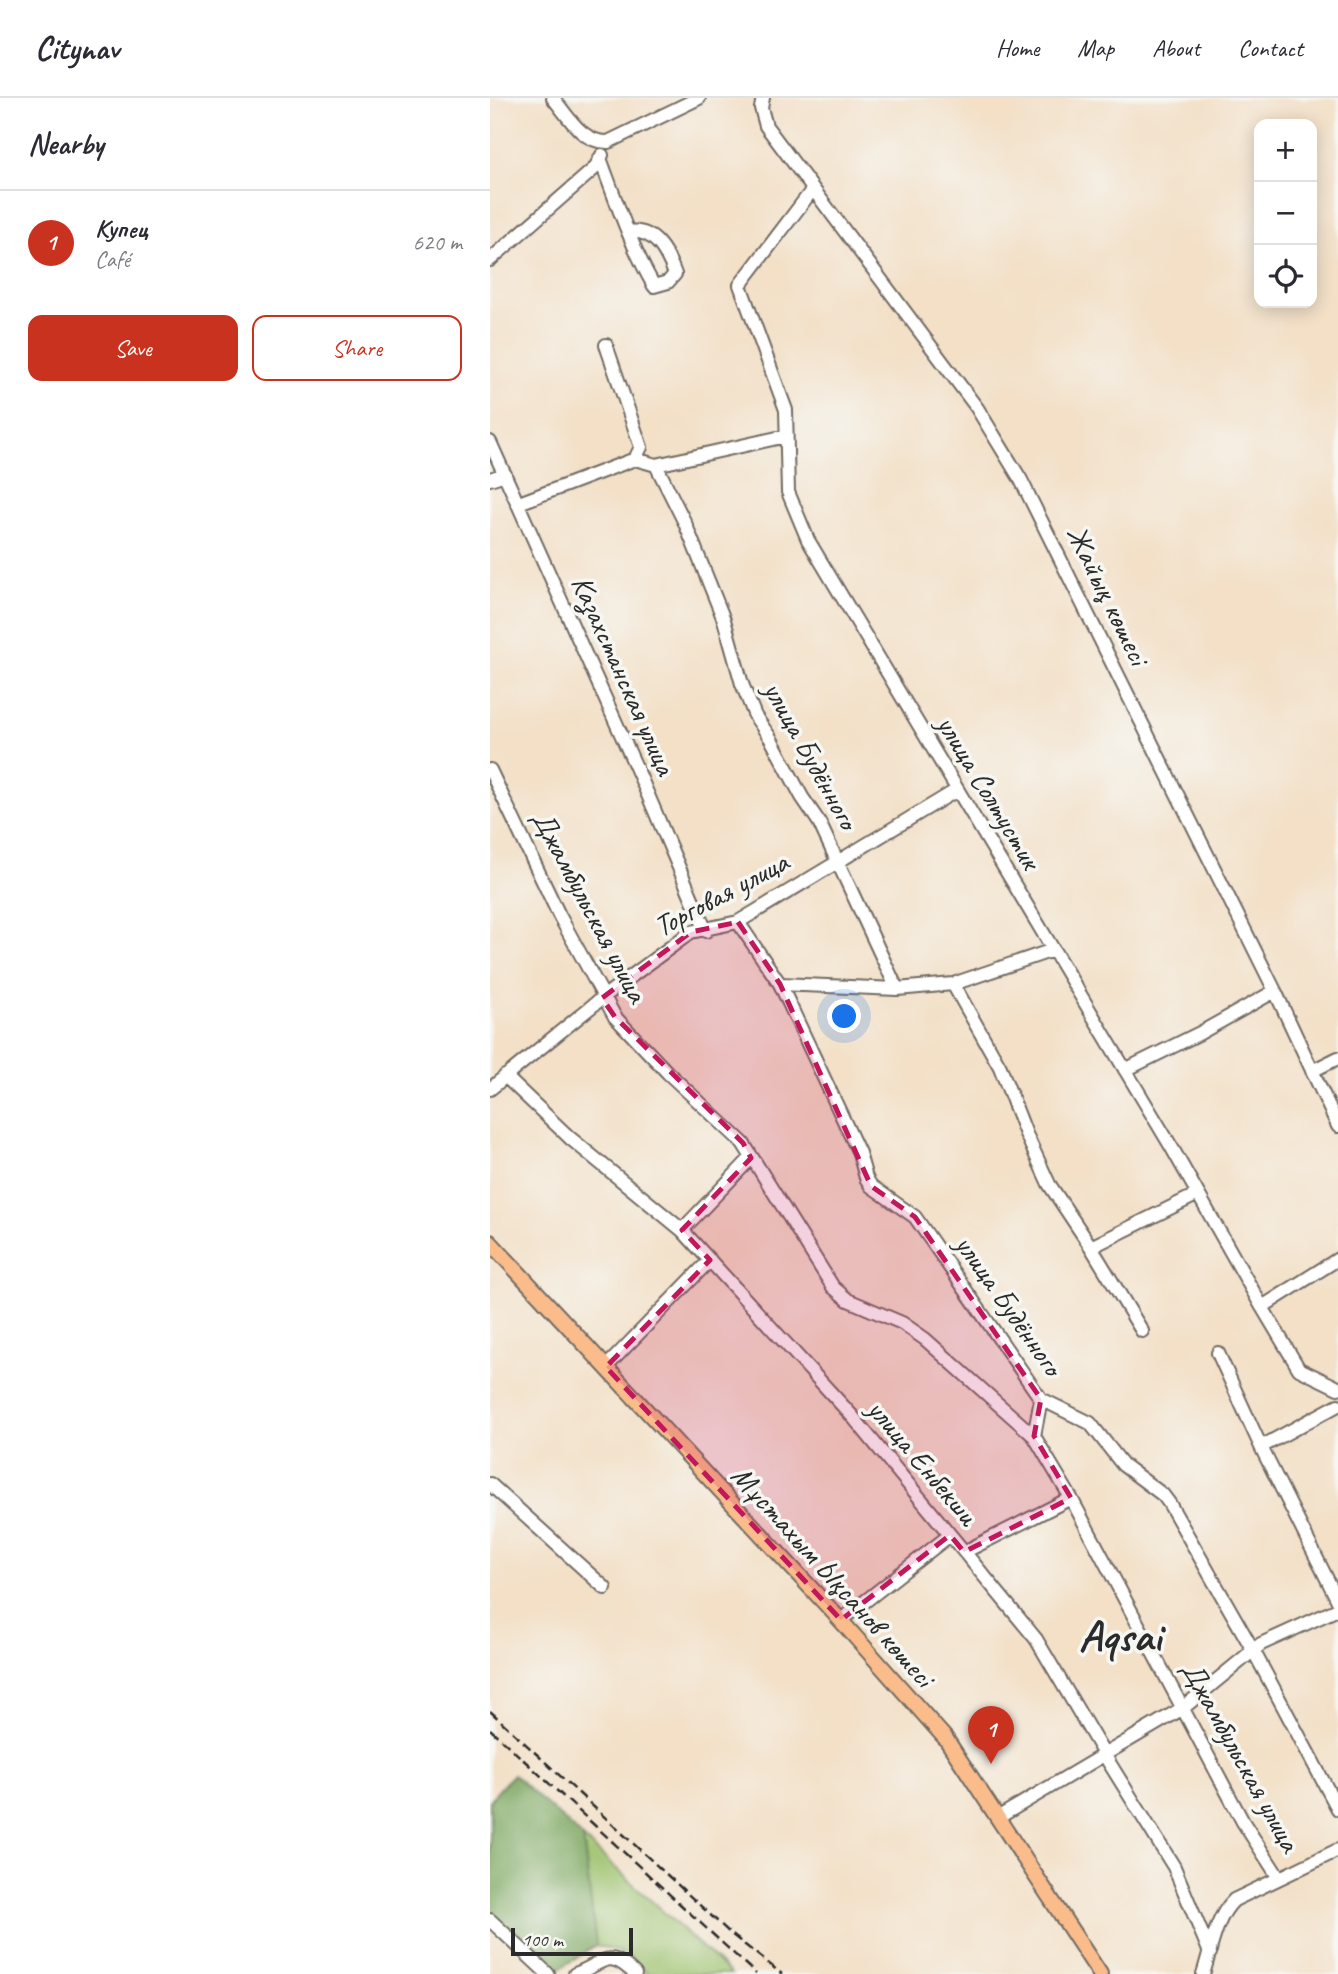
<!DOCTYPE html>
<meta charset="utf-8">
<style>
body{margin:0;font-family:Caveat,sans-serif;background:#f2f2f3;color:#2b2b33}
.controls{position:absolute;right:21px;top:21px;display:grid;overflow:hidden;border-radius:14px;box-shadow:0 4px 18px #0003}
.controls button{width:63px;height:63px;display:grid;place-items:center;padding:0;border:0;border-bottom:2px solid #e1e1e2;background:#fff;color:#2b2b33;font:35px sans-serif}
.scale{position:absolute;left:21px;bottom:18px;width:122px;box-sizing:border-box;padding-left:7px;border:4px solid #2b2b2b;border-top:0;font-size:19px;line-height:24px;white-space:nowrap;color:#2b2b2b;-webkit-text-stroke:5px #f6f6f2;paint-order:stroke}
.you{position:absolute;left:355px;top:919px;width:24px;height:24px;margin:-18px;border:5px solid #fff;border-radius:50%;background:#1a73e8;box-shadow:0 0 0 10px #1a73e833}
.badge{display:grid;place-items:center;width:46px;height:46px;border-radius:50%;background:#c8321e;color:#fff;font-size:23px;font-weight:700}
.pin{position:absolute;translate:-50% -58px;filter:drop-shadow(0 2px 4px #0008)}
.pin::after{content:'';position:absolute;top:37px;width:24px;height:21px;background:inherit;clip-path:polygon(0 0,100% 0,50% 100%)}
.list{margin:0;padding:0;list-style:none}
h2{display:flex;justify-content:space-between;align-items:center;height:91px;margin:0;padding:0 28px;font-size:30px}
h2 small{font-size:23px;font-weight:400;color:#7c7c81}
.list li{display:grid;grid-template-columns:46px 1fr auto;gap:21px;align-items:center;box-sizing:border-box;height:105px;padding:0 28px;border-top:2px solid #e1e1e2}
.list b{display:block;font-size:26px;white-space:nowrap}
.list p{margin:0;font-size:23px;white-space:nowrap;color:#7c7c81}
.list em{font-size:23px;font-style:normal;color:#7c7c81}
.actions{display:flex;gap:14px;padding:21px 28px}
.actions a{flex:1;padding:16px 0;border:2px solid #c8321e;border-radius:14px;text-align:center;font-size:24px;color:#c8321e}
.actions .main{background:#c8321e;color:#fff}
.icon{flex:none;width:38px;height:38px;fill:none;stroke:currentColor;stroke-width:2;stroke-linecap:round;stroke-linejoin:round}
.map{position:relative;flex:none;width:848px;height:1876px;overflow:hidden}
header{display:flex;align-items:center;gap:42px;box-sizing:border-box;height:98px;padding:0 35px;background:#fff;border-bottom:2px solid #e1e1e2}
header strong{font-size:33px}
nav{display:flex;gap:38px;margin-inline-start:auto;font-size:24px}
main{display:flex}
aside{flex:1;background:#fff}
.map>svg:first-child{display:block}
</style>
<header>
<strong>Citynav</strong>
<nav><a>Home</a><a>Map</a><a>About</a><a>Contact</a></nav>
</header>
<main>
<aside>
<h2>Nearby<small></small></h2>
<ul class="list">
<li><span class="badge">1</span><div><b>Купец</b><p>Café</p></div><em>620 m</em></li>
</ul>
<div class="actions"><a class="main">Save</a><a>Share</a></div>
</aside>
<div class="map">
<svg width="848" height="1876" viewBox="0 0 848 1876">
<rect width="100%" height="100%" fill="#f6f6f2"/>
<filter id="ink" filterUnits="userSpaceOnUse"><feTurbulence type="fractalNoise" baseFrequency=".0143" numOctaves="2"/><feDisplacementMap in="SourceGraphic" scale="14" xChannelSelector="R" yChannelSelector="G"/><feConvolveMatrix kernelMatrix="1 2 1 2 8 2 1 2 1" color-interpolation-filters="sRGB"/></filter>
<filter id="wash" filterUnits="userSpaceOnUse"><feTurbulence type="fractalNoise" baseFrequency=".00686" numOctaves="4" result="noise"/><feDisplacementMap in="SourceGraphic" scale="28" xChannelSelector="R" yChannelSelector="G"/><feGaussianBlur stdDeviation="1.57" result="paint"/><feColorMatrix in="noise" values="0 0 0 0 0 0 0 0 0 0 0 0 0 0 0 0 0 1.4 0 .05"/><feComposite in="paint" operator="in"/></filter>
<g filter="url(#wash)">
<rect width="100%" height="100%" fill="#f3e0c7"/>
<!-- green -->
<path fill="#9cc16c" stroke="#64764c" stroke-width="2" d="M93,1740l148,136h-83l-20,-19 -32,-10z"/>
<!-- forest -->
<path fill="#7da760" stroke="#546946" stroke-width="2" d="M23,1676l70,64 13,107 -42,27 -64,-60v-112z"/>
</g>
<g filter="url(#ink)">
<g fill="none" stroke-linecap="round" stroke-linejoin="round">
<defs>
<path id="minor" d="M63,0c15,18 29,45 55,44l91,-44
M273,0l-2,10 5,18 211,282 44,72 254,511 63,135
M110,60c16,43 31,88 54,128l14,-4 7,-8c-8,-21 -20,-46 -47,-42
M323,91l-73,96 46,125 2,82 20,48 364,608 90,159 37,62 39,19
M0,162l105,-92 7,-13
M116,247l35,102 -6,12
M0,344l149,332 67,157
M166,367l29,58 39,97 18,64 13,32 16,23 31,58 17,25 78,167
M0,381l15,-5
M29,405l116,-44 21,6 130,-29
M0,672l69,145 56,102 53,56 75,70 90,144 15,13 54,23 23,16 109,97 37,62 172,324 36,56
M248,824l42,62 117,5 56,-5 100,-34
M290,886l79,169 7,25 5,8 44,31 126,182 49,24 33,42 40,30 6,8 84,147 85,159
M463,886l47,83 26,67 23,50 42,63 51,84
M635,972l75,-37 75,-42
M822,973l26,-13
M15,978l65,62 112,92 171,187 183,222 69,117 69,111 36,86
M0,991l112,-91 89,-66 47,-10 219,-132
M192,1132l69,-72
M601,1149l107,-53
M772,1209l76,-48
M728,1255l43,94 77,154
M116,1269l104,-107
M544,1338l7,-37
M771,1349l77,-42
M0,1386l115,104
M474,1454l107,-54
M351,1522l109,-85
M509,1719l184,-109 78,-64 77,-35
M0,1822l58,54
M85,1876c30,-11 32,-27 60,0
M713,1876c8,-24 12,-56 31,-74l104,-50"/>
<path id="major" d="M0,1144l344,371 112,126 154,235"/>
</defs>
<!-- minor casing -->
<use href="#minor" stroke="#716a62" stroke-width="16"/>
<!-- major casing -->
<use href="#major" stroke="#716a62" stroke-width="18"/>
<!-- minor -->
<use href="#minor" stroke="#fff" stroke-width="12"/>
<!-- major -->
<use href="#major" stroke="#fabc8b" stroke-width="14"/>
<!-- rail -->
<path stroke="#2b2b2b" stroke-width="2.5" stroke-dasharray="10 5" stroke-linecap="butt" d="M0,1613l241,223 51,40
M0,1631l266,245"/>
</g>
</g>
<!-- marked area -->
<path fill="#c2185b" fill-opacity="0.2" stroke="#c2185b" stroke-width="5" stroke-dasharray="14 9" stroke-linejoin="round" d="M248,824l42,62 91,202 44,31 126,182 -7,37 37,62 -107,54 -14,-17 -109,85 -235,-253 104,-107 -28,-30 69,-72 -8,-15 -128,-126 -13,-19 89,-66z"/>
<g text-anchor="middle" stroke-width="7" stroke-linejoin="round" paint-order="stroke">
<!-- street labels -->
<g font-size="30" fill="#2b2b2b" stroke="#f6f6f2">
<text transform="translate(618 497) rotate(64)" y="10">Жайық көшесі</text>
<text transform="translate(134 577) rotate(66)" y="10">Казахстанская улица</text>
<text transform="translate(321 657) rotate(61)" y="10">улица Будённого</text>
<text transform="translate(499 694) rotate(59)" y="10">улица Солтустик</text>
<text transform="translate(231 796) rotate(-28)" y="10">Торговая улица</text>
<text transform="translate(100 808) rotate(62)" y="10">Джамбульская улица</text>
<text transform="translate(519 1207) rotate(55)" y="10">улица Будённого</text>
<text transform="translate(433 1364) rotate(50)" y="10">улица Енбекши</text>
<text transform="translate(343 1478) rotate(48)" y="10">Мұстахым Ықсанов көшесі</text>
<text transform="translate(751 1658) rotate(61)" y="10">Джамбульская улица</text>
</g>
<!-- town labels -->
<g font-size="44" font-weight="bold" fill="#2b2b2b" stroke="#f6f6f2">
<text x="630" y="1553">Aqsai</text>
</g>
</g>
</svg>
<div class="controls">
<button>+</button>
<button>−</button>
<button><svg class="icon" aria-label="locate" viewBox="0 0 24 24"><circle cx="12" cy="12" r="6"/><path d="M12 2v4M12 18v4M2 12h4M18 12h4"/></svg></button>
</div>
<div class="scale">100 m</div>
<div class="you"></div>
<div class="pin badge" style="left:501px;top:1666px">1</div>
</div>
</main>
